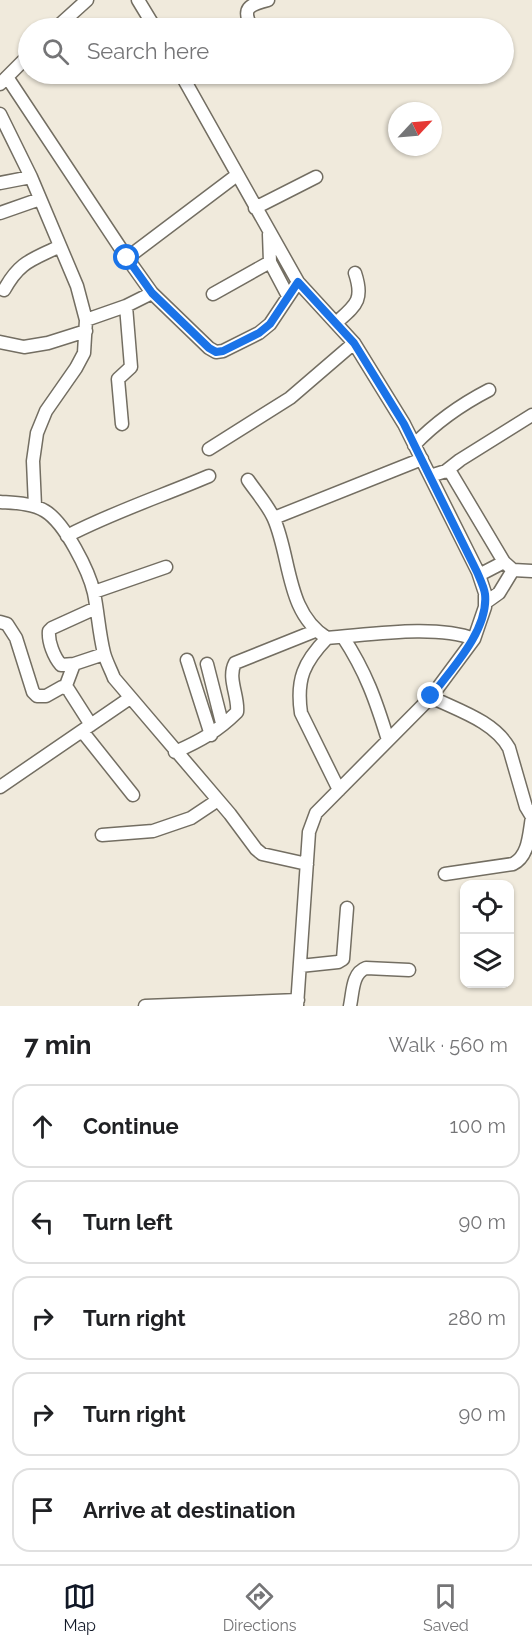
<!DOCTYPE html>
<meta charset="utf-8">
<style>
body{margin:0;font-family:Raleway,sans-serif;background:#f2f2f2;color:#202124}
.controls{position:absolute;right:18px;bottom:18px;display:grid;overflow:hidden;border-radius:12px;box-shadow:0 2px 4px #0004}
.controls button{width:54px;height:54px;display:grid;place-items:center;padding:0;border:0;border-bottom:2px solid #e0e0e0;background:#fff;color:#202124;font:30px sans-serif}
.compass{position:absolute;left:388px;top:102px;width:54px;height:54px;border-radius:50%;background:#fff;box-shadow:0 2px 4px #0004;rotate:64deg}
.stop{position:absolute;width:18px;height:18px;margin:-14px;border:4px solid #1a73e8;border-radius:50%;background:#fff}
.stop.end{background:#1a73e8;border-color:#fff;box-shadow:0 2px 6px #0008}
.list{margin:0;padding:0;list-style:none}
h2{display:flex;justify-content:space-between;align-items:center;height:78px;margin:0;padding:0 24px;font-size:26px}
h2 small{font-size:20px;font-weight:400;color:#757577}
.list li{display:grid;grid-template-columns:39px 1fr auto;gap:18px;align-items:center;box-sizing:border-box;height:84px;margin:0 12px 12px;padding:0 12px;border:2px solid #e0e0e0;border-radius:18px}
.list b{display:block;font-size:22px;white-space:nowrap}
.list em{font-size:20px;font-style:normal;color:#757577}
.icon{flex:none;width:33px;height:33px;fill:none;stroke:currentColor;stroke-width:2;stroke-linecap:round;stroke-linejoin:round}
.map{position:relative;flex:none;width:532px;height:1006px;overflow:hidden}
.search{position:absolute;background:#fff;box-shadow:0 2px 4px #0004;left:18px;right:18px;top:18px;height:66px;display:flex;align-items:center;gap:15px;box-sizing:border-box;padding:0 21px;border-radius:33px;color:#757577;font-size:22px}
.sheet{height:558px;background:#fff}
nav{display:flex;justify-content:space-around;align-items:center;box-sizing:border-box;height:84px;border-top:2px solid #e0e0e0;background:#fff;font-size:16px;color:#757577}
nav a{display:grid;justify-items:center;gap:3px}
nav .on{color:#111827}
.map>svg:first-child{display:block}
</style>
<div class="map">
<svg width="532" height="1006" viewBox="0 0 532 1006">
<rect width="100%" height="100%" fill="#f0eadc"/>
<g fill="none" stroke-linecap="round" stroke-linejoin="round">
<defs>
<path id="minor" d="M138,0l17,28
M56,28l31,-28
M252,28c-11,-20 -3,-23 16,-28
M181,74l117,208 56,61 50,81 74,148 7,21v14l-11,32 -43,58 -115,116 -7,19 -12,174
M7,77l120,181 25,35 57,55 7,4 7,-1 36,-18 11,-9 28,-42
M0,84l28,-28
M0,114l31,63 46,109 9,34 -2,33 -8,15 -30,43 -9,22 -4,28 2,45
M0,183l31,-6
M255,208l61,-31
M0,213l40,-14
M269,234l1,28 18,34
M127,258l110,-83
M4,290c16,-29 28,-30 56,-44
M213,294l57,-32
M86,320l40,-14 26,-13
M337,322c19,-17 27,-22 18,-49
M0,342l24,5 24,-4 38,-12
M122,424l-4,-45 13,-12 -5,-61
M414,445c23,-24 46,-40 75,-55
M209,449l81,-51 64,-55
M446,471l14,-11 72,-45
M430,476l16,-5 5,2 53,89 9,8 19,1
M248,480c8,12 20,25 26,39 17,39 12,94 53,119 42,-3 108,-14 147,1
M0,502c14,1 32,1 45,9 20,12 44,60 49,82 4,20 5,40 10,60 2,8 7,17 10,25l116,136 26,35 6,5 45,10
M274,518l148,-59
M67,536c46,-24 95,-40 142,-60
M479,575l25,-13
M94,592l72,-25
M485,603l14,-10 14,-23
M96,608l-44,20 -3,3c-1,11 5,26 12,34l13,-1 30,-10
M0,622l7,2 9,14 17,54 4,4h9l16,-9 6,2 23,36
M343,637c23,35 33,64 45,103
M327,638c-23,24 -31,41 -26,75l38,77
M187,660l24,75
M207,664l15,59
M65,688l9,-24
M431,697c26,13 63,24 78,51l17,59 6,10
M82,731l51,64
M175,752c25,-11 43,-21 62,-40 2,-15 -10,-34 -2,-49l80,-32
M0,787l130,-89
M102,835l51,-4 38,-13 27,-18
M445,874l68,-10c16,-8 16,-30 19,-47
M300,966l38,-4 5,-3 4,-51
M145,1006l153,-6
M350,1006c3,-14 2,-33 16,-38l43,2"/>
</defs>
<!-- minor casing -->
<use href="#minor" stroke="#736e62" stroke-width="15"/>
<!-- minor -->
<use href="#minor" stroke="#fff" stroke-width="12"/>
</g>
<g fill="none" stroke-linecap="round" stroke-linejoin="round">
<!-- route -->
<path stroke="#1a73e8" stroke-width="8" d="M127,258l25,35 57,55 7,4 7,-1 36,-18 11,-9 28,-42 56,61 50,81 73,148c3,7 7,15 8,22 4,36 -34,76 -54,102"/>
</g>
</svg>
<div class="controls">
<button><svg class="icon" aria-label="locate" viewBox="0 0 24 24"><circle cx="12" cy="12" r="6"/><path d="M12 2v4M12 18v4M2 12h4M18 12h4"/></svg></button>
<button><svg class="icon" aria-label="layers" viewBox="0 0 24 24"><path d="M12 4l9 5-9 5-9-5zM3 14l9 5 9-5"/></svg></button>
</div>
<svg class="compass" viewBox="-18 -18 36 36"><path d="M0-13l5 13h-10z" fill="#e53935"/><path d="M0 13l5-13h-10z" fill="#757577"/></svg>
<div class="stop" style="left:127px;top:258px"></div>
<div class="stop end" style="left:431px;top:696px"></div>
<div class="search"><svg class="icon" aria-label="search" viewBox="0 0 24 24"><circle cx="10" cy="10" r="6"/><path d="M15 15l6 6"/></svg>Search here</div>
</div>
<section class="sheet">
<h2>7 min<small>Walk · 560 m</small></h2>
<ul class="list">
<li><svg class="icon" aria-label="ahead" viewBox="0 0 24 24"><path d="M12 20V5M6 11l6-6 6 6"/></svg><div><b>Continue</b></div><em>100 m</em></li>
<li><svg class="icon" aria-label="left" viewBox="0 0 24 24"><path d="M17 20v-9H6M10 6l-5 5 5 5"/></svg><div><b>Turn left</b></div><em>90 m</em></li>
<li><svg class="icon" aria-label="right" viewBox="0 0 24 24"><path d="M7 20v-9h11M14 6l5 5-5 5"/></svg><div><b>Turn right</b></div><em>280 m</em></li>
<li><svg class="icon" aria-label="right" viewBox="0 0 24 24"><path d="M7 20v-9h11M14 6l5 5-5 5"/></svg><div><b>Turn right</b></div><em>90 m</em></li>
<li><svg class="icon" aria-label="arrive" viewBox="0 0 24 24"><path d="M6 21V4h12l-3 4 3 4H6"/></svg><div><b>Arrive at destination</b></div></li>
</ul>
</section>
<nav>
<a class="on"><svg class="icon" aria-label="map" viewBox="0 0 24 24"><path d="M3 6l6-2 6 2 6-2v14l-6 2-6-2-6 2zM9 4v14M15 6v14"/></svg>Map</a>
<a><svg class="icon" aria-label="directions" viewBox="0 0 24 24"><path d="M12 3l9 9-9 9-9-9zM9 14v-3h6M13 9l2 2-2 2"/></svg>Directions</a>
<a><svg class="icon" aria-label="saved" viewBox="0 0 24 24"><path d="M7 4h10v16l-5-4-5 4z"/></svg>Saved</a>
</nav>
